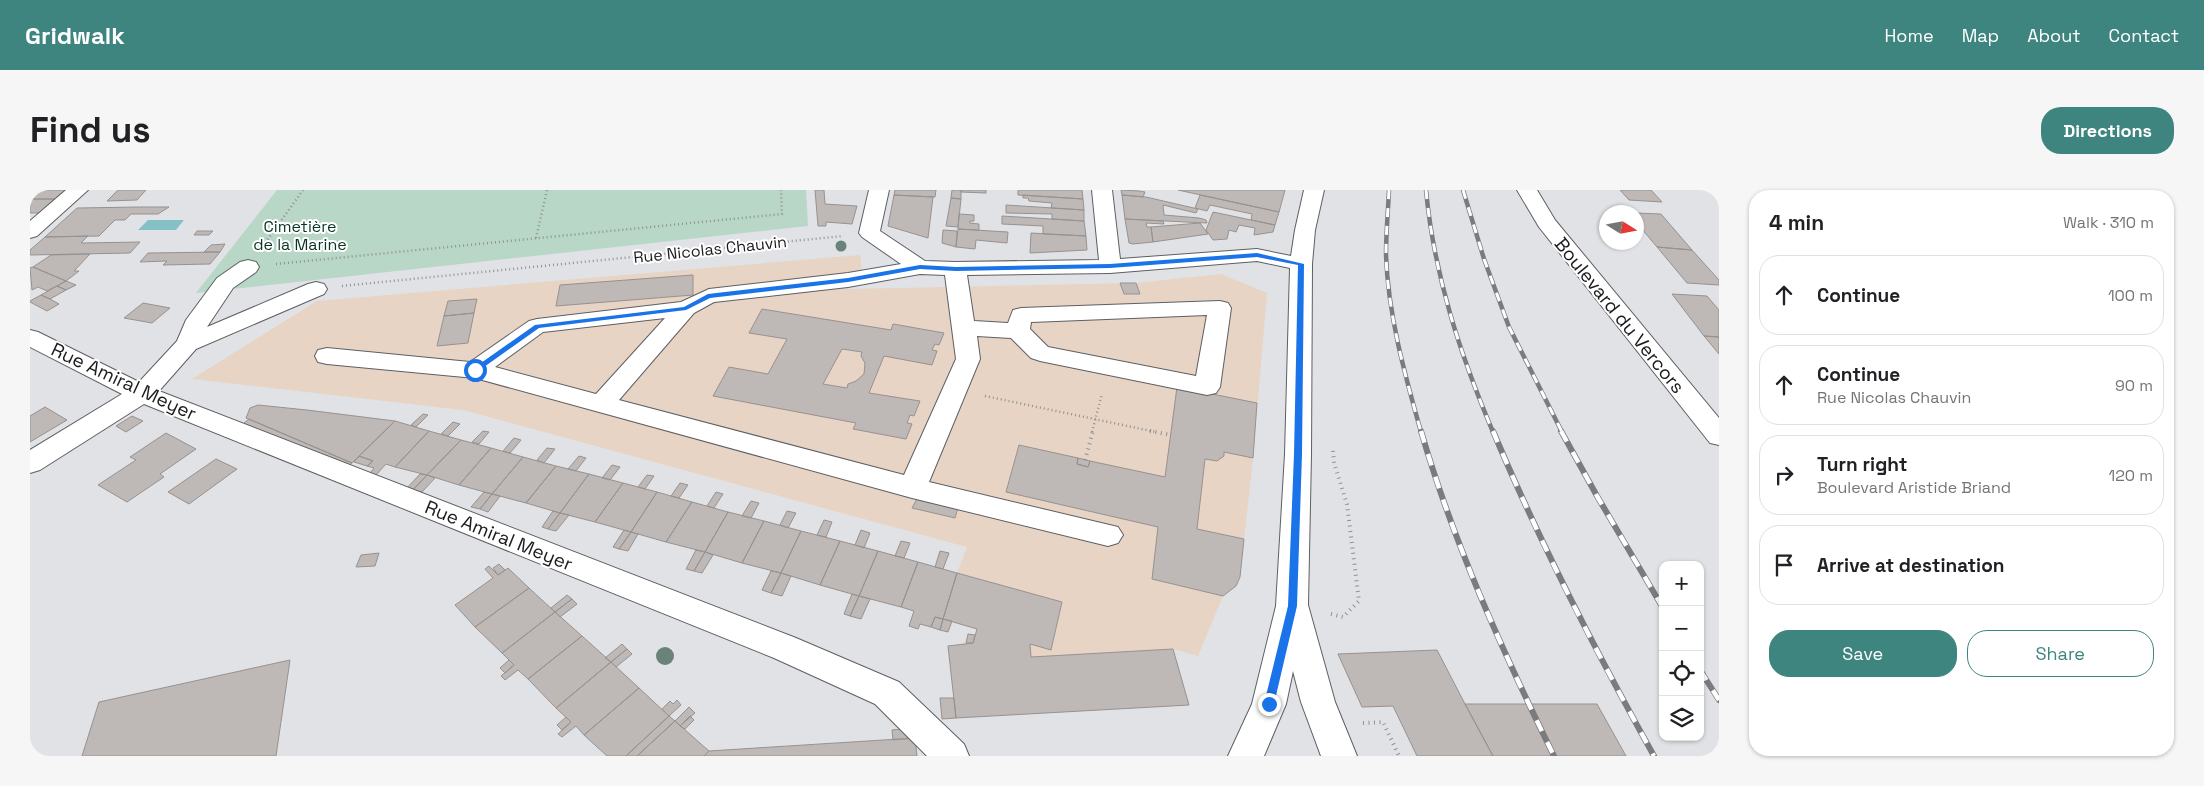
<!DOCTYPE html>
<meta charset="utf-8">
<style>
body{margin:0;font-family:"Space Grotesk",sans-serif;background:#f6f6f6;color:#202124}
.controls{position:absolute;right:15px;bottom:15px;display:grid;overflow:hidden;border-radius:10px;box-shadow:0 1px 4px #0004}
.controls button{width:45px;height:45px;display:grid;place-items:center;padding:0;border:0;border-bottom:1px solid #e0e0e0;background:#fff;color:#202124;font:25px sans-serif}
.compass{position:absolute;left:1569px;top:15px;width:45px;height:45px;border-radius:50%;background:#fff;box-shadow:0 1px 4px #0004;rotate:101deg}
.stop{position:absolute;width:15px;height:15px;margin:-11px;border:4px solid #1a73e8;border-radius:50%;background:#fff}
.stop.end{background:#1a73e8;border-color:#fff;box-shadow:0 1px 5px #0008}
.list{margin:0;padding:0;list-style:none}
h2{display:flex;justify-content:space-between;align-items:center;height:65px;margin:0;padding:0 20px;font-size:21px}
h2 small{font-size:16px;font-weight:400;color:#757577}
.list li{display:grid;grid-template-columns:32px 1fr auto;gap:15px;align-items:center;box-sizing:border-box;height:80px;margin:0 10px 10px;padding:0 10px;border:1px solid #e0e0e0;border-radius:20px}
.list b{display:block;font-size:19px;white-space:nowrap}
.list p{margin:0;font-size:16px;white-space:nowrap;color:#757577}
.list em{font-size:16px;font-style:normal;color:#757577}
.actions{display:flex;gap:10px;padding:15px 20px}
.actions a{flex:1;padding:11px 0;border:1px solid #3e8580;border-radius:20px;text-align:center;font-size:18px;color:#3e8580}
.actions .main{background:#3e8580;color:#fff}
.icon{flex:none;width:28px;height:28px;fill:none;stroke:currentColor;stroke-width:2;stroke-linecap:round;stroke-linejoin:round}
.map{position:relative;flex:none;width:1689px;height:566px;overflow:hidden;border-radius:20px}
header{display:flex;align-items:center;gap:30px;box-sizing:border-box;height:70px;padding:0 25px;background:#3e8580;color:#fff}
header strong{font-size:24px}
nav{display:flex;gap:28px;margin-inline-start:auto;font-size:18px}
.intro{display:flex;align-items:center;justify-content:space-between;box-sizing:border-box;height:120px;padding:0 30px}
h1{margin:0;font-size:35px}
.button{padding:12px 22px;border-radius:20px;background:#3e8580;color:#fff;font-size:18px;font-weight:700}
main{display:flex;gap:30px;padding:0 30px}
aside{flex:1;background:#fff;border-radius:20px;box-shadow:0 1px 4px #0004}
.map>svg:first-child{display:block}
</style>
<header>
<strong>Gridwalk</strong>
<nav><a>Home</a><a>Map</a><a>About</a><a>Contact</a></nav>
</header>
<div class="intro"><h1>Find us</h1><a class="button">Directions</a></div>
<main>
<div class="map">
<svg width="1689" height="566" viewBox="0 0 1689 566">
<rect width="100%" height="100%" fill="#e0e2e6"/>
<!-- industrial -->
<path fill="#e7d4c4" d="M830,65l2,17h-14v17l288,-6 85,-9 46,19 -14,165 -13,119 -4,9 -13,10 -25,60 -25,-7 -142,8 -1,-13 21,6 11,-48 -105,-29 10,-26 -504,-137 -271,-31 125,-78z"/>
<!-- green -->
<path fill="#b8d7c7" d="M247,0h529l2,36 -612,67z"/>
<!-- water -->
<path fill="#83c1c7" d="M118,30h36l-8,10h-38z"/>
<!-- building -->
<path fill="#beb8b6" stroke="#979290" fill-rule="evenodd" d="M0,0h36l-11,9h-25z
M88,0h28l-9,10 -30,1z
M785,0h9l1,14 32,2 -5,18 -26,-2v4h-8z
M865,0h41l-1,7 -41,-2z
M922,0h9v9l-10,-1z
M931,0h25v3l-25,-1z
M988,0h64l1,9 -65,-4z
M1091,0l18,1 6,1 -2,5 -21,-2z
M1148,0h107l-6,22z
M1590,0h31l11,12 -33,-2z
M864,5l39,2 -5,41 -40,-12z
M993,5l60,4 1,11 -33,-2 1,-5 -23,-2 -1,-3h-5z
M1092,5l24,2 52,12 -2,4 -33,-8 1,10 35,3 7,2 1,3 -82,-4z
M1170,5l79,17 -4,13 -24,-5 1,-6 -42,-9 -3,6 -12,-3z
M921,8l10,1 -3,28 -12,-1z
M0,9h25l-15,14h-10z
M976,15l78,5v11l-32,-2v-5l-46,-1z
M108,17h31l-11,7h-27l-6,6h-10l-16,16 -54,1 32,-29z
M1183,22l38,8 24,5 -2,7 -19,3 1,-7 -16,-3 -3,7 -7,-2 -2,9 -14,1 -7,-10z
M1606,23l25,1 31,36 -35,-3 -21,-25z
M929,24l15,1v6h-4v2l9,1v6l-21,-1z
M972,26l82,5 2,15 -43,-2v-8l-41,-2z
M1095,29l38,2 1,3 -18,-1 1,4h4l2,15 -20,2 -4,-1z
M1170,33l8,11 -55,8 -2,-15z
M928,39l50,3 -1,11 -31,-3 -1,9 -19,-2z
M913,40l14,1 -1,16 -14,-4z
M167,41h16l-4,4h-15z
M1001,43l55,3 1,14 -57,3z
M58,46l-7,7 59,-1 -10,11 -100,2v-5l15,-13z
M195,54l-5,8h-16l7,-7z
M1627,57l35,3 27,30v5l-32,-2z
M190,62l-10,12 -47,1 4,-4 -27,1 8,-9z
M60,64l-16,17h5l-13,10 -33,-14 18,-12z
M3,77l33,14 -19,10 -9,-4 -6,3 -2,-22z
M663,85v20l-137,11 4,-21z
M36,91l10,4 -10,5 -9,-4z
M1090,93h16l4,11h-16z
M27,96l9,4 -16,9 -9,-4z
M1642,104l35,2 12,14v27l-15,-1z
M11,105l9,4 9,5 -12,7 -17,-9v-1z
M447,109l-3,14 -30,3 4,-15z
M113,113l27,5 -18,15 -28,-5z
M732,119l129,21 2,-6 51,9 -5,12 -4,-1 -3,6 5,1 -5,14 -48,-9 -15,37 51,8 -6,15 -4,-1 -3,8 5,1 -6,15 -53,-10 3,-6 -143,-27 16,-29 39,7 19,-35 -38,-6zM812,159l20,3 -1,4 4,7 -1,11 -8,7 -8,3 -1,4 -24,-4z
M444,123l-6,30 -31,3 7,-30z
M1674,146l15,1v17z
M1147,197l80,16 -4,55 -29,-6v4l-7,5 -12,-2 -8,70 47,10 -4,38 -4,9 -13,10 -71,-17 6,-52 -152,-35 13,-47 59,13 -1,6 11,3 2,-6 75,16z
M228,215l49,5 88,11 -43,42 -106,-45 4,-10z
M15,217l22,13 -37,22v-26z
M393,224l5,1 -12,12 -5,-2z
M102,226l11,5 -17,11 -10,-6z
M219,229l103,44 -6,6 -101,-44 -1,-2z
M365,231l34,10 -34,36 -9,-3 -10,11 -6,-2 4,-5 -7,-2 6,-5 -14,-5z
M423,232l7,2 -12,12 -7,-2z
M399,241l32,9 -34,35 -32,-8z
M453,241l6,1 -10,12 -7,-2z
M136,243l30,16 -36,25 4,3 -37,25 -29,-17 38,-25 -6,-3z
M484,248l7,2 -11,13 -7,-2z
M431,250l30,8 -32,37 -32,-10z
M461,258l32,9 -31,37 -33,-9z
M517,258l8,1 -11,14 -7,-3z
M329,266l14,5 -6,5 -13,-4z
M549,266l7,2 -10,13 -8,-2z
M493,267l33,9 -30,37 -34,-9z
M1048,268l12,3 -2,6 -11,-3z
M186,269l21,10 -48,35 -21,-12z
M582,275l8,2 -10,13 -8,-2z
M526,276l33,8 -29,39 -34,-10z
M390,284l7,1 -14,15 -6,-2z
M559,284l34,9 -28,39 -35,-9z
M397,285l8,3 -13,14 -9,-2z
M617,285l7,1 -9,13 -7,-2z
M593,293l34,9 -26,40 -36,-10z
M650,293l8,2 -9,13 -8,-2z
M454,302l8,2 -12,15 -9,-2z
M627,302l35,10 -26,40 -35,-10z
M686,302l7,2 -9,14 -7,-2z
M462,304l8,2 -12,16 -8,-3z
M889,305l40,9 -4,14 -43,-10z
M721,311l8,2 -8,15 -9,-2z
M662,312l36,10 -23,40 -39,-10z
M523,321l7,2 -12,16 -6,-2z
M757,321l9,2 -8,15 -8,-3z
M698,322l36,9 -22,42 -37,-11z
M530,323l9,2 -13,16 -8,-2z
M794,330l8,2 -6,15 -9,-2z
M734,331l37,10 -20,42 -39,-10z
M594,340l7,2 -12,17 -6,-2z
M831,340l9,3 -6,15 -9,-3z
M771,341l39,10 -20,44 -39,-12z
M601,342l7,2 -10,17 -9,-2z
M810,351l38,10 -19,45 -39,-11z
M871,351l9,2 -6,15 -9,-2z
M666,360l9,2 -11,19 -8,-2z
M848,361l40,11 -17,45 -42,-11z
M910,361l9,2 -6,16 -8,-2z
M675,362l8,3 -11,18 -8,-2z
M349,363l-4,13 -19,1 5,-12z
M888,372l39,11 -14,46 -8,-2 -4,10 -11,-3 -2,5 -9,-3 5,-15 -13,-4z
M469,374l6,6 -7,5 -5,-7z
M459,376l9,9 10,-7 21,20 -54,39 -20,-22 38,-27 -8,-9z
M741,381l10,2 -10,20 -9,-3z
M751,383l10,3 -9,20 -11,-3z
M927,383l105,29 -11,48 -21,-6 1,13 142,-8 16,56 -233,13 -8,-72 25,-3 4,-14 -34,-10z
M499,398l26,24 -53,41 -27,-26z
M822,404l7,2 -9,20 -6,-2z
M537,405l5,4 -17,13 -4,-4z
M829,406l11,3 -9,20 -11,-3z
M542,409l5,5 -17,13 -5,-5z
M525,422l27,24 -54,43 -10,-9 -13,10 -4,-4 13,-11 -12,-12z
M905,427l8,2 -3,11 -9,-3z
M913,429l9,2 -4,11 -8,-2z
M938,444l7,1 -2,8h-7z
M552,446l29,26 -55,46 -28,-29z
M592,454l5,5 -16,13 -6,-4z
M597,459l5,5 -16,13 -5,-5z
M1407,460l28,54 28,52h-76l-24,-50 -31,1 -24,-53z
M260,470l-14,96h-194l17,-54z
M479,470l5,5 -9,8 -5,-5z
M581,472l28,26 -55,47 -8,-9 -14,11 -4,-3 13,-12 -15,-14z
M609,498l30,28 -43,40h-19l-23,-21z
M910,508h14l2,20 -14,1z
M647,510l4,5 -12,11 -7,-7 8,-8 3,3z
M1435,514h132l29,52h-133z
M659,517l6,6 -15,13 -5,-5z
M639,526l6,5 -38,35h-11z
M660,526l4,4 -9,9 -5,-3z
M536,527l5,5 -9,8 -5,-5z
M645,531l34,30 -5,5h-67z
M884,538l1,10 -22,2 -1,-10z
M885,548l2,18h-213l5,-5z"/>
<g fill="none" stroke-linecap="round" stroke-linejoin="round">
<defs>
<path id="minor" d="M36,0h22l-51,46 -7,2v-17z
M839,0h20l-9,41 45,30 30,1 144,-2 -7,-70h20l8,69 137,-10 34,7 4,-26 9,-40h20l-9,40 -3,34 -1,190 -3,151 27,97 22,54h-36l-20,-54 -8,-31 -7,33 -22,52h-36l24,-52 24,-98 9,-152 5,-186 -33,-7 -147,12 -143,2 7,46 34,2 5,-13 8,-2 199,-7 8,2 3,5 -11,79 -4,6 -9,2 -167,-34 -9,-3 -20,-20 -34,-2 3,23 -51,123 189,45 5,8 -5,8 -10,3 -196,-48 -437,-120 -148,-14 -9,-2 -3,-6 3,-6 9,-2 143,14 59,-41 8,-2 144,-17 28,-13 139,-16 53,-9 -39,-27 -3,-4zM890,84l25,1 11,84 -52,116 -285,-75 75,-87 20,-11 134,-15zM1177,125l-11,61 -148,-29 -18,-18 1,-7zM635,128l-69,76 -101,-27 48,-35z
M1487,0h20l18,30 164,198v27l-9,-2 -171,-216z
M218,70l8,2 3,5 -3,5 -23,16 -26,39 101,-43 8,-2 8,2 3,5 -3,5 -128,55 -37,42 637,247 103,44 65,62 5,12h-42l-52,-52 -101,-46 -630,-254 -104,66 -10,3v-23l92,-56 -92,-47v-17l8,2 101,50 38,-41 9,-21 31,-42 23,-16z"/>
</defs>
<!-- minor casing -->
<use href="#minor" stroke="#5e5f63" stroke-width="2"/>
<!-- path-far1 -->
<path stroke="#909194" stroke-width="2.5" stroke-dasharray="1 3" stroke-linecap="butt" d="M506,48l11,-48
M233,56l40,-56
M246,74l506,-50 -1,-24
M312,96l501,-50
M955,206l171,36
M1062,242l10,-38"/>
<!-- path -->
<path stroke="#909194" stroke-width="4" stroke-dasharray="1 4.5" stroke-linecap="butt" d="M1120,241l21,4
M1055,270l8,-29
M1301,424l12,3 16,-16 -12,-97 -13,-41 -1,-13
M1333,533l20,-1 16,34"/>
<!-- minor -->
<use href="#minor" fill="#fff" fill-rule="evenodd"/>
<defs>
<path id="rail-far1" d="M1359,0c-1,22 -3,43 -3,65 2,60 19,120 35,177
M1396,0c8,85 34,164 67,242
M1433,0l21,69 25,68 53,105"/>
<path id="rail" d="M1391,241c33,113 81,219 133,325
M1463,241c47,112 102,219 161,325
M1531,241l36,65 66,112
M1670,480l19,30"/>
</defs>
<!-- rail-far1 casing -->
<use href="#rail-far1" stroke="#7a7b7e" stroke-width="4.5"/>
<!-- rail casing -->
<use href="#rail" stroke="#7a7b7e" stroke-width="6"/>
<!-- rail-far1 -->
<use href="#rail-far1" stroke="#fff" stroke-width="3" stroke-dasharray="9" stroke-linecap="butt"/>
<!-- rail -->
<use href="#rail" stroke="#fff" stroke-width="4.5" stroke-dasharray="12" stroke-linecap="butt"/>
</g>
<!-- trees -->
<g fill="#69827a">
<circle cx="811" cy="56" r="5.5"/>
<circle cx="635" cy="466" r="9"/>
</g>
<!-- route -->
<path fill="#1a73e8" d="M1227,63l47,11 -2,190 -5,152 -23,98 -5,5 -5,-5 24,-98 6,-152 4,-189 -41,-8 -147,11 -154,3 -36,-2 -72,13 -138,16 -24,12 -147,18 -62,44 -6,-2 64,-45 149,-18 24,-13 140,-16 72,-13 36,2 154,-3z"/>
<g text-anchor="middle" stroke-width="4" stroke-linejoin="round" paint-order="stroke">
<!-- far-park labels -->
<g font-size="16" fill="#083422" stroke="#fff">
<text x="270" y="42">Cimetière<tspan x="270" dy="18">de la Marine</tspan></text>
</g>
<!-- far-street labels -->
<g font-size="16" fill="#1b1b1d" stroke="#fff">
<text transform="translate(680 59) rotate(-6)" y="6">Rue Nicolas Chauvin</text>
</g>
<!-- street labels -->
<g font-size="19" fill="#1b1b1d" stroke="#fff">
<text transform="translate(1590 125) rotate(51)" y="7">Boulevard du Vercors</text>
<text transform="translate(94 191) rotate(25)" y="7">Rue Amiral Meyer</text>
<text transform="translate(469 345) rotate(22)" y="7">Rue Amiral Meyer</text>
</g>
</g>
</svg>
<div class="controls">
<button>+</button>
<button>−</button>
<button><svg class="icon" aria-label="locate" viewBox="0 0 24 24"><circle cx="12" cy="12" r="6"/><path d="M12 2v4M12 18v4M2 12h4M18 12h4"/></svg></button>
<button><svg class="icon" aria-label="layers" viewBox="0 0 24 24"><path d="M12 4l9 5-9 5-9-5zM3 14l9 5 9-5"/></svg></button>
</div>
<svg class="compass" viewBox="-18 -18 36 36"><path d="M0-13l5 13h-10z" fill="#e53935"/><path d="M0 13l5-13h-10z" fill="#757577"/></svg>
<div class="stop" style="left:445px;top:180px"></div>
<div class="stop end" style="left:1239px;top:514px"></div>
</div>
<aside>
<h2>4 min<small>Walk · 310 m</small></h2>
<ul class="list">
<li><svg class="icon" aria-label="ahead" viewBox="0 0 24 24"><path d="M12 20V5M6 11l6-6 6 6"/></svg><div><b>Continue</b></div><em>100 m</em></li>
<li><svg class="icon" aria-label="ahead" viewBox="0 0 24 24"><path d="M12 20V5M6 11l6-6 6 6"/></svg><div><b>Continue</b><p>Rue Nicolas Chauvin</p></div><em>90 m</em></li>
<li><svg class="icon" aria-label="right" viewBox="0 0 24 24"><path d="M7 20v-9h11M14 6l5 5-5 5"/></svg><div><b>Turn right</b><p>Boulevard Aristide Briand</p></div><em>120 m</em></li>
<li><svg class="icon" aria-label="arrive" viewBox="0 0 24 24"><path d="M6 21V4h12l-3 4 3 4H6"/></svg><div><b>Arrive at destination</b></div></li>
</ul>
<div class="actions"><a class="main">Save</a><a>Share</a></div>
</aside>
</main>
